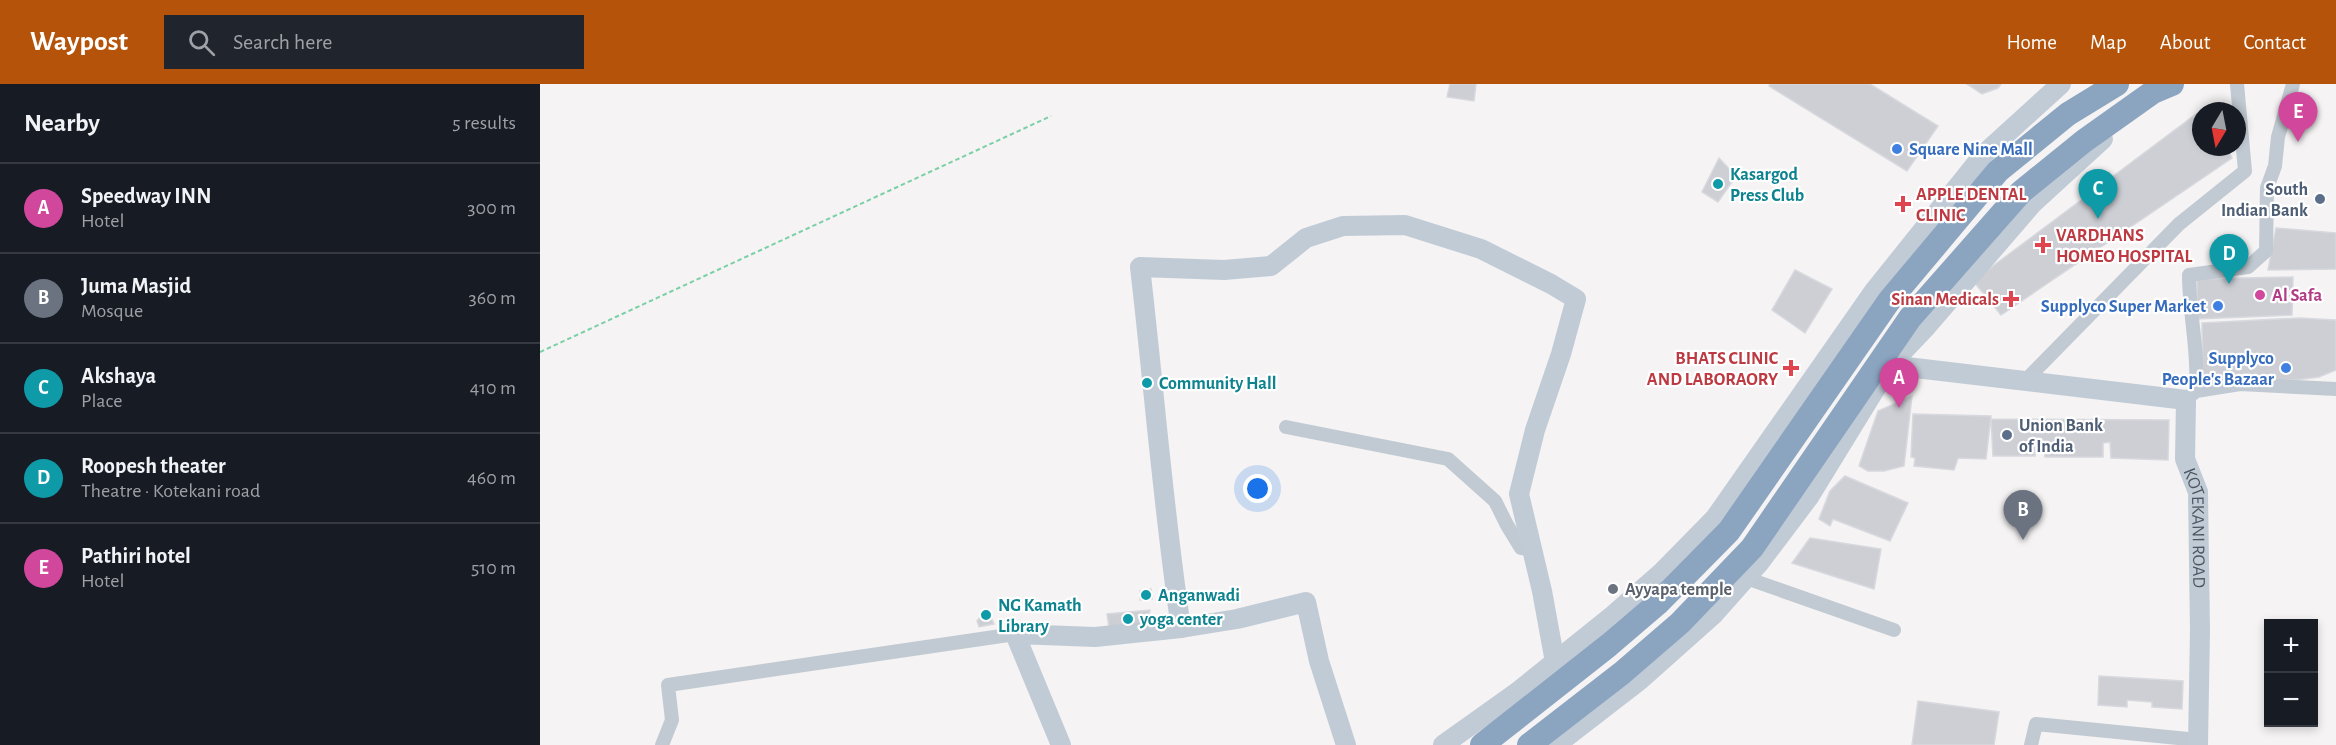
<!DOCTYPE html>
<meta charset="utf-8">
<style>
body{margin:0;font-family:"Alegreya Sans",sans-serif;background:#20242c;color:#f1f3f6}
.controls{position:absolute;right:18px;bottom:18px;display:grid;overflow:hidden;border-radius:0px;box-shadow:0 3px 9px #0003}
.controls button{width:54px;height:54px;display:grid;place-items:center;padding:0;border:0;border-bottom:2px solid #363941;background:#171b24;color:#f1f3f6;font:30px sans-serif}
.compass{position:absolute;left:1652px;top:18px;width:54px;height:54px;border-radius:50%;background:#171b24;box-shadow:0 3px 9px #0003;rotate:190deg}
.you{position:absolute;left:718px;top:405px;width:21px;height:21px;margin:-15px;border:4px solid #fff;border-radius:50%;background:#1a73e8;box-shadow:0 0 0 9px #1a73e833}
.badge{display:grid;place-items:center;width:39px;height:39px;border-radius:50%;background:#b45309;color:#fff;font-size:20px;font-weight:700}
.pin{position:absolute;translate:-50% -50px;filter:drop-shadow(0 2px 3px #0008)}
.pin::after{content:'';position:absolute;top:32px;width:21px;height:18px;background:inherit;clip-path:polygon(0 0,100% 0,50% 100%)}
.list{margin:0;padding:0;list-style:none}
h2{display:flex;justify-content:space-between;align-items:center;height:78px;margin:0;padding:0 24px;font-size:26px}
h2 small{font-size:20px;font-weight:400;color:#9ea1a6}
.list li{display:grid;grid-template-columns:39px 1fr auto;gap:18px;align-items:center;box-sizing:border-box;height:90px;padding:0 24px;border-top:2px solid #363941}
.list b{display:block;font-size:22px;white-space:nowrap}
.list p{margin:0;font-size:20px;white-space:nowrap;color:#9ea1a6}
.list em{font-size:20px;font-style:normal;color:#9ea1a6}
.icon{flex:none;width:33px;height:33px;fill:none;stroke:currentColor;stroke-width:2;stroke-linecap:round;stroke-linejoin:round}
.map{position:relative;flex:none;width:1796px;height:661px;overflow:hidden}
header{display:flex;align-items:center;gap:36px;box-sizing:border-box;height:84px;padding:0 30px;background:#b45309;color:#fff}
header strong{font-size:28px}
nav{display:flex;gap:33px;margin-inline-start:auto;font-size:21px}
.search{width:420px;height:54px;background:#20242c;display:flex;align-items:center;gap:15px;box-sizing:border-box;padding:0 21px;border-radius:0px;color:#9ea1a6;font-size:22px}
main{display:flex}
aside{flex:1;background:#171b24}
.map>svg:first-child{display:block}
</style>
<header>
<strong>Waypost</strong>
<div class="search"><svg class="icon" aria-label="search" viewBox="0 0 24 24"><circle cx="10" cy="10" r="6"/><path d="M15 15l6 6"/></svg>Search here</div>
<nav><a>Home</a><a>Map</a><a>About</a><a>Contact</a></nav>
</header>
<main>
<aside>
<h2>Nearby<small>5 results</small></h2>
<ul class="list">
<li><span class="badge" style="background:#d1479c">A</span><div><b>Speedway INN</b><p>Hotel</p></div><em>300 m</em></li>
<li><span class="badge" style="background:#6b7280">B</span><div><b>Juma Masjid</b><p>Mosque</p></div><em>360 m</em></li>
<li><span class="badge" style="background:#0f9aa8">C</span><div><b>Akshaya</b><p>Place</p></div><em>410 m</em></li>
<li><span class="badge" style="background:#0f9aa8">D</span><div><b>Roopesh theater</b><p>Theatre · Kotekani road</p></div><em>460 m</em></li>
<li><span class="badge" style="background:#d1479c">E</span><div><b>Pathiri hotel</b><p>Hotel</p></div><em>510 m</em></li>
</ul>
</aside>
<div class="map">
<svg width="1796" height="661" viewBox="0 0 1796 661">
<rect width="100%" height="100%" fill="#f5f3f3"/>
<!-- building -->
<path fill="#cdcfd5" stroke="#d7d9de" stroke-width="1.5" d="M910,0h26l-2,17 -27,-4z
M1230,0h100l68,42 -31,45 -138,-85z
M1427,0h34l-3,4 -16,6z
M1663,25l1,2h-3v36h25l6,11 -231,157 -28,-34z
M1179,74l17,18 -18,26 -16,-10z
M1736,144l60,5v36l-68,1z
M1255,186l37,19 -27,44 -33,-23z
M1753,193l-1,38 -95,4v-40z
M1759,234l37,2v50l-17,7 -23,3 -93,1 -1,-58z
M1372,312l-8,70 -20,5h-16l-9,-5 19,-55z
M1373,330l78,2 -5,43 -28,-1 -4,12 -40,-4 1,-8 -4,-1z
M1451,335l178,1 -1,40 -57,-2 -1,-16 -7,1v14h-58l-2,-17 -8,-2v18h-42z
M1305,392l63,27 -18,38 -57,-22 -3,7 -11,-7 11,-28z
M1270,454l71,11 -7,40 -82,-26z
M611,505l1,10 -12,1v-9z
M447,525l7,15 -15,3 -2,-6z
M610,526l-3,14 -38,3 -2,-13z
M1559,592l84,5 -1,28 -30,-2v-5l-25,-2v7l-29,-2z
M1378,617l81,11 -5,33h-82z"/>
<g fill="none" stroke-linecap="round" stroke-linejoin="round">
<!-- path -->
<path stroke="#7ad0a6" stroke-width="2" stroke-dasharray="4.5 3" stroke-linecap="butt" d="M0,268l511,-236"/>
<!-- street -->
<path stroke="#c1cad2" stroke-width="14" d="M1485,297l154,-157 66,-53 -8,-87
M1656,307c3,-39 -7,-77 -7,-116l59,-8 18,-16 1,-63 8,-22 3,-29 15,-53
M1650,312l6,-5 44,-7 96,5
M746,343l162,32 47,42 12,24 14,23 10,1
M1206,494l148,52
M122,661l10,-25 -4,-35 347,-51
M1491,661l5,-21 162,16"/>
<!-- secondary -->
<g stroke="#c1cbd6" stroke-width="20">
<path id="s1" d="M1350,281l296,35 -1,59 13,33 2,138 -2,115"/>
<path d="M521,661l-46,-111 80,3 86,-9"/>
<path d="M806,661l-27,-84 -13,-59 -69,17 -56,9c-18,-120 -27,-241 -41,-361l84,3 47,-4 35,-28 37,-12 62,-1 76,24 70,35 25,15 -15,55 -26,76 -16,64 23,97 13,71"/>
<path d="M903,661l73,-52 96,-77 50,-44 53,-54 159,-227 109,-136 78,-71"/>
<path d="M1016,661l84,-65 73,-65 47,-53 49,-65 81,-132 37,-39 106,-123 70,-64"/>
</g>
<!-- highway -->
<path stroke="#8ba5c1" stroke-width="24" d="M942,661l127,-100 48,-41 72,-73 160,-230 109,-130 70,-57 49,-30
M989,661l93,-72 58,-50 72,-75 158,-230 111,-126 63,-51 69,-49 19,-8"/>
</g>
<!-- markers -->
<g fill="#3f7fe0" stroke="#fff" stroke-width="2">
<circle cx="1357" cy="65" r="6"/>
<circle cx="1678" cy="222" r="6"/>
<circle cx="1746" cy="284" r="6"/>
</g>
<g fill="#0f9aa8" stroke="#fff" stroke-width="2">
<circle cx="1178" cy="100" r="6"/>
<circle cx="607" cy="299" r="6"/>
<circle cx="606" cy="511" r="6"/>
<circle cx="446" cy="531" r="6"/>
<circle cx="588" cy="535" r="6"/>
</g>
<g fill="#5c6f8a" stroke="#fff" stroke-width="2">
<circle cx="1780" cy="115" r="6"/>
<circle cx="1467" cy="351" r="6"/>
</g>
<g fill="#e0444e" stroke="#fff" stroke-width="2">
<path d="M1360 111h6v6h6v6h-6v6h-6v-6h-6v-6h6z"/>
<path d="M1500 152h6v6h6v6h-6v6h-6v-6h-6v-6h6z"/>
<path d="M1468 206h6v6h6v6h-6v6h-6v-6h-6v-6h6z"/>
<path d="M1248 275h6v6h6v6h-6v6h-6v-6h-6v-6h6z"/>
</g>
<circle fill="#d1479c" stroke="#fff" stroke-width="2" cx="1720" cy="211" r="6"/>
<circle fill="#6b7280" stroke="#fff" stroke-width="2" cx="1073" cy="505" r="6"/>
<g text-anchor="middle" stroke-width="4.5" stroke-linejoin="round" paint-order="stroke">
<!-- shop labels -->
<g font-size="18" font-weight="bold" fill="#366cbe" stroke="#fff" text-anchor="end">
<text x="1369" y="71" text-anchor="start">Square Nine Mall</text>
<text x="1666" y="228">Supplyco Super Market</text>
<text x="1734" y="280">Supplyco<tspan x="1734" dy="21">People's Bazaar</tspan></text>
</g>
<!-- culture labels -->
<g font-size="18" font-weight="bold" fill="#0d838f" stroke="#fff" text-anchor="start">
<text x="1190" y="96">Kasargod<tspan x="1190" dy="21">Press Club</tspan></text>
<text x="619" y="305">Community Hall</text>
<text x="618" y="517">Anganwadi</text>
<text x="458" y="527">NG Kamath<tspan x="458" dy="21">Library</tspan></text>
<text x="600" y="541">yoga center</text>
</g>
<!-- service labels -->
<g font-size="18" font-weight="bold" fill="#4e5e75" stroke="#fff" text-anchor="end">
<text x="1768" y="111">South<tspan x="1768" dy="21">Indian Bank</tspan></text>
<text x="1479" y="347" text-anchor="start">Union Bank<tspan x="1479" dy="21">of India</tspan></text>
</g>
<!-- health labels -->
<g font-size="18" font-weight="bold" fill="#be3a42" stroke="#fff" text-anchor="start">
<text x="1376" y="116">APPLE DENTAL<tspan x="1376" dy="21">CLINIC</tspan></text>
<text x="1516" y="157">VARDHANS<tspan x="1516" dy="21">HOMEO HOSPITAL</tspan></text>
<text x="1459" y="221" text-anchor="end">Sinan Medicals</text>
<text x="1238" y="280" text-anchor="end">BHATS CLINIC<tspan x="1238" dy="21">AND LABORAORY</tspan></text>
</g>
<!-- hotel labels -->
<g font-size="18" font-weight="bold" fill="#b23c85" stroke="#fff" text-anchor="start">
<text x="1732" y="217">Al Safa</text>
</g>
<!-- street labels -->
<g font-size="18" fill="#4a5661" stroke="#fff">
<text dy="6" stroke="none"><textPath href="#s1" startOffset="428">KOTEKANI ROAD</textPath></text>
</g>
<!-- worship labels -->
<g font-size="18" font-weight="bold" fill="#5b616d" stroke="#fff" text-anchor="start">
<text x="1085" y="511">Ayyapa temple</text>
</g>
</g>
</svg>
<div class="controls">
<button>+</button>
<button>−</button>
</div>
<svg class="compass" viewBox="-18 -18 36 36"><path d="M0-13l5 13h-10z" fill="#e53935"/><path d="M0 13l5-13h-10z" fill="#9ea1a6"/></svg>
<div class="you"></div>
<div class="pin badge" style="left:1359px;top:324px;background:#d1479c">A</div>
<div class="pin badge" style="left:1483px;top:456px;background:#6b7280">B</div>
<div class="pin badge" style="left:1558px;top:135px;background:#0f9aa8">C</div>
<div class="pin badge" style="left:1689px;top:200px;background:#0f9aa8">D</div>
<div class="pin badge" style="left:1758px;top:58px;background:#d1479c">E</div>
</div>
</main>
